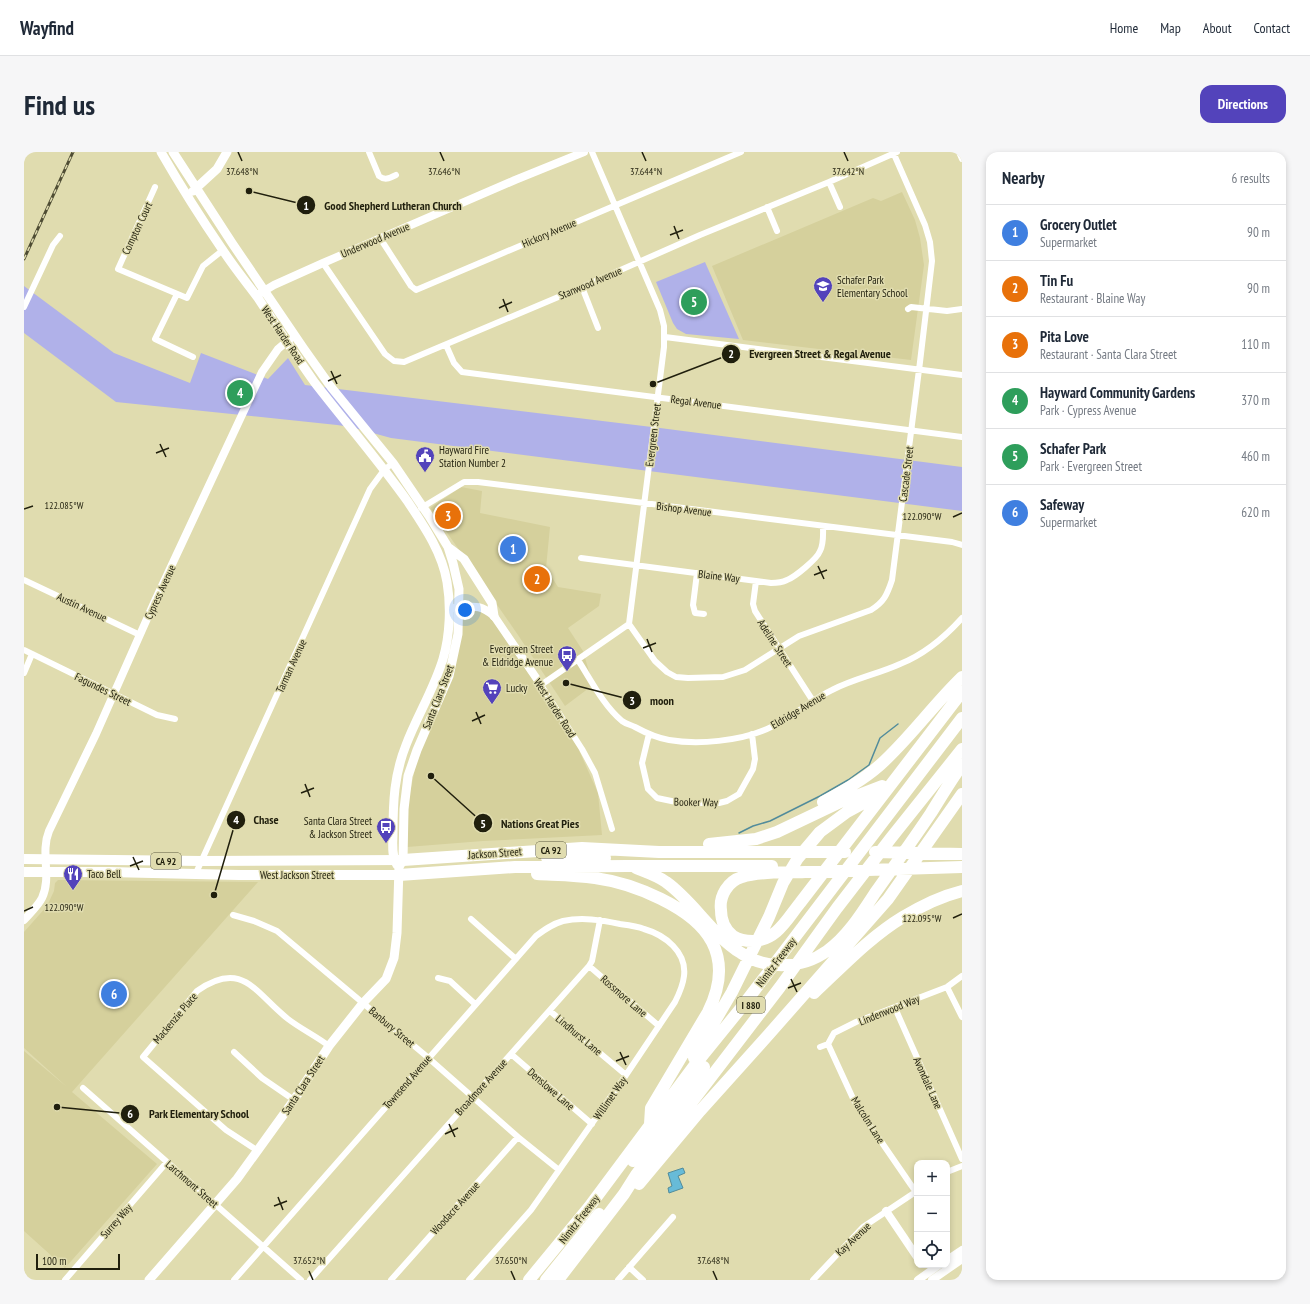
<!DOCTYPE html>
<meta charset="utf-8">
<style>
body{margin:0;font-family:"PT Sans Narrow",sans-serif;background:#f6f6f7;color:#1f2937}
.controls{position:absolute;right:12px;bottom:12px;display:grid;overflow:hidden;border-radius:8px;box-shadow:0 2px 6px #0003}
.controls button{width:36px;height:36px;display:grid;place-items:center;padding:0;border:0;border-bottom:1px solid #e0e1e3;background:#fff;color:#1f2937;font:20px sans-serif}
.scale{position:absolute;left:12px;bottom:10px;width:84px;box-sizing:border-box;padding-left:4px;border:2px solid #201f0d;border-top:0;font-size:11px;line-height:14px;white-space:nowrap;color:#201f0d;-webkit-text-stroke:3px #e0dcaf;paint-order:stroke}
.you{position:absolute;left:441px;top:458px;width:14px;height:14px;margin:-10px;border:3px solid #fff;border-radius:50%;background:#1a73e8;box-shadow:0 0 0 6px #1a73e833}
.badge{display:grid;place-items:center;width:26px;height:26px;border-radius:50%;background:#5343bb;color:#fff;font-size:13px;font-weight:700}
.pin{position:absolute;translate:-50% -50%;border:2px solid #fff;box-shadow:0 1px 4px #0006}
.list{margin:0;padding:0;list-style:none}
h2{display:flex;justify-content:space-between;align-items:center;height:52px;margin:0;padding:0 16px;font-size:17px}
h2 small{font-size:13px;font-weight:400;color:#747a83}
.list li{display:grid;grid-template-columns:26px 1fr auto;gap:12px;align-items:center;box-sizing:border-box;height:56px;padding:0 16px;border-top:1px solid #e0e1e3}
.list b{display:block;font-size:15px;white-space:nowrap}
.list p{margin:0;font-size:13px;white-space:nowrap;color:#747a83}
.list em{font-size:13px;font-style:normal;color:#747a83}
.icon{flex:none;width:22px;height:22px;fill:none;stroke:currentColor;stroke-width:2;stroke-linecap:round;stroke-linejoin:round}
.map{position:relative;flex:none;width:938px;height:1128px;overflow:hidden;border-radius:12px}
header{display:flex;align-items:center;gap:24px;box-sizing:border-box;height:56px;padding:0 20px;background:#fff;border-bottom:1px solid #e0e1e3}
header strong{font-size:19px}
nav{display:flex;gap:22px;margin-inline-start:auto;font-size:14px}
.intro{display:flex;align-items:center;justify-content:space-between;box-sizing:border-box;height:96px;padding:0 24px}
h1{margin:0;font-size:28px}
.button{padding:10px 18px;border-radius:12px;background:#5343bb;color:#fff;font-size:14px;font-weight:700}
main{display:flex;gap:24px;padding:0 24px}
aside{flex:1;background:#fff;border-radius:12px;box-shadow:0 2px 6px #0003}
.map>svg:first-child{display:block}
</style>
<header>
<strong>Wayfind</strong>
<nav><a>Home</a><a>Map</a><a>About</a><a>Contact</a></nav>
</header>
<div class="intro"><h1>Find us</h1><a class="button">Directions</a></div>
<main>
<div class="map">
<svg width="938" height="1128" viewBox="0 0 938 1128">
<rect width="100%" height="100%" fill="#e0dcaf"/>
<!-- built -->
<path fill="#d5d09c" d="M878,40l13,28 5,18 4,27 -13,95 -168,-20 -31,-74 161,-68 8,3z
M437,335l21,4 -2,22 70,14 -4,41 12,19 43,7 -2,12 -31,22 15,23 10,34 -28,21 -47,-71 -88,-127z
M438,459h19l11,7 86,130 20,45 4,42 -119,6 -76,6 2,-50 9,-42 32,-71z
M34,728l200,2 -186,210 85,72 -92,104 -41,-37v-180l43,36 -43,-39v-116l23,-26 7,-15 1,-8z"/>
<!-- green -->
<path fill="#b0b1e9" d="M681,110l34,77 -53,-5 -9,-5 -4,-6 -17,-41z
M0,134l90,67 76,30 11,-30 67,26 20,-21 17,27 355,43 302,39v44l-571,-73 -40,-11 -14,-2 -221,-23 -92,-69z"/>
<!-- water -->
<path fill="#67bbd8" stroke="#528c9b" d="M659,1016l2,5 -7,3 5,12 -14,5 -1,-5 4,-2 -4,-13z"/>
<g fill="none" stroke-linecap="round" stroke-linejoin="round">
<!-- stream -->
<path stroke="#528c9b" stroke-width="1.5" d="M715,681l14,-7 17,-5 50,-25 28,-16 21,-15 11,-27 18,-14"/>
<!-- minor -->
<path stroke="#fff" stroke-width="6" d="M345,0l10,24c6,5 11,2 17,-1
M568,0l68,158 4,16v21l-35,277 -88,61 41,64 13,24 17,56
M935,0l3,7
M805,30l11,25
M131,35l-37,82 69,29 16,-32 20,-16
M743,55l10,24
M356,86l31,48 5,4 325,-138
M299,111l62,91 9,7 10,1 178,-75 118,-52 129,-53 68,-30
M558,135l16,41
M153,142l-22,45 38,18
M0,155l29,-62 7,-9
M884,157l3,-2 36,4 15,-2
M641,185l297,38
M422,193l8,18 8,9 500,65
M397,356l43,-26h14l474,60 10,3
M557,406l190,25c6,0 10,0 16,-3 8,-3 30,-21 33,-29 4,-7 3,-17 3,-25
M673,421l-4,32 2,8 9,1
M0,428l116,55
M732,429l-3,23 2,7 58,90
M605,472l26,37 12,11 9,5 12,1 35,-1 22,-7 54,-34 72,-26c13,-8 16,-15 21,-30l28,-218 12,-101 -2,-19 -5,-17 -32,-73
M0,498l133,65 18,4
M554,508c13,20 25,45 44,61 4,3 9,4 13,6 11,6 22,11 34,13 29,5 71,1 98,-11 24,-10 42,-28 65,-39 21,-11 46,-16 68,-26 25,-10 44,-26 62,-46
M0,521l8,-19
M625,582l-7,29 6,26 9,9 24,5h38l8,-2 12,-7 14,-25 2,-10 -3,-25
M172,721l174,-384 14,-19 9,-7
M209,763l21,6 23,10 148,124 93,82 41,33
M447,767l45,40
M565,814l70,60
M414,826l12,3 25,23
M923,835l15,30
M871,856l67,151
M526,859l76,64
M804,892l28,61 55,80 5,7
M796,895l8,-3 6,-11 22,-11 91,-35 15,-11
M210,900l28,26 32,22
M487,902l81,70
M59,936l218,192
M234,999l-32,-21 -83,-73 54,-66c46,-32 58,2 91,28 13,10 28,17 41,27
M923,1020l15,-6
M605,1115l14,13
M41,1128l102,-118
M210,1128l302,-344c8,-6 16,-12 27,-15 19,-4 38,-1 57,3 8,1 17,2 24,5 21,6 43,23 40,47 -1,9 -5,18 -9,26l-49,73 -95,135 -62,70
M286,1128l279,-314 3,-5 8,-41
M367,1128l127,-143
M594,1128l55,-63
M789,1128l50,-53 54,-36"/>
<!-- tertiary -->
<path stroke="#fff" stroke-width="8" d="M235,142l15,-9 49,-22 192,-83 69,-28
M430,456c19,-1 25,-5 40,8l47,69
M0,768c6,-7 14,-14 18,-22 10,-21 -2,-45 7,-67l47,-97 58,-131 108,-231 16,-23 13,-11
M862,1059l31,46
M923,1108l15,-10
M894,1128l21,-15
M908,1128l30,-21"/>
<!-- secondary -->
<path stroke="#fff" stroke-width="9" d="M137,0c19,33 39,65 61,97 11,17 24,33 36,49 19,29 37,57 57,85 31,40 64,78 93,119 16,24 34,50 39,80 4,24 3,53 -4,77 -9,30 -26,57 -37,86 -12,30 -13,57 -13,88 0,10 -2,23 4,32
M169,39l24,-22 10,-17
M424,395l16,12 28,44 2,13
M125,1128l88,-101 57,-79 35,-54 34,-43 23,-24 8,-21 3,-25 2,-66 4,-7 1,-51 4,-33 9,-26 32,-74 9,-42 1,-45 -6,-26 -5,-16 -19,-31 -36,-53 -62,-76 -27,-38 -72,-106 -59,-91"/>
<!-- primary -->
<path stroke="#fff" stroke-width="10" d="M0,707l178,2 201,-1
M0,720h85l130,3h160"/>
<!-- motorway -->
<path stroke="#fff" stroke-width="12" d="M938,540l-162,211c-13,16 -23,37 -47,38 -7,0 -14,-1 -20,-5 -9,-7 -12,-15 -12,-26 -2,-14 7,-29 21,-33 18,-6 44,-4 63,-5 52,-2 105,-3 157,-5
M799,650c20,-11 40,-22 57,-37 30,-27 53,-60 82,-88
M685,692l47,-5 21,-7 61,-29 44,-17
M851,700l87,2
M523,706h58
M379,708l179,-12 77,4h186
M612,716c10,4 22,8 30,14 27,19 46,53 75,71 25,17 61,16 86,-2 20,-14 35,-38 48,-58 19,-27 38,-53 56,-80 10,-16 20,-33 31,-48
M513,722c19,1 39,1 58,4 37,5 99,29 117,64 12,23 7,48 -4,70l-57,96 -1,16
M375,723l116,-8 112,-1h145
M790,841c28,-26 56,-56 89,-76 18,-11 39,-21 59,-26
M670,906v-6l18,-26 20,-34 37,-75 14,-34 15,-25 22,-26 27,-20 24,-13 11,-4
M609,1009l71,-94
M615,1032l61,-73 70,-78 118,-134 74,-105
M505,1128l60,-73 105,-141 47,-58 221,-290
M522,1128l53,-66
M534,1128l66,-86 12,-19 144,-188 57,-79 54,-70 71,-89"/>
<defs>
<path id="rail" d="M0,107l49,-107"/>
</defs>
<!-- rail casing -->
<use href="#rail" stroke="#4f4d34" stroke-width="3"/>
<!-- rail -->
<use href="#rail" stroke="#e0dcaf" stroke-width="1.5" stroke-dasharray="4.5" stroke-linecap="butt"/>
</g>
<!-- ticks -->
<path fill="none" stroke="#201f0d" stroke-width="1.5" d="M214,0l4,9M416,0l4,9M618,0l4,9M820,0l4,9M650,74l5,13M646,83l13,-5M479,147l5,13M475,156l13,-6M307,219l6,13M304,229l13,-6M136,292l6,13M132,301l13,-5M0,357l9,-3M929,365l9,-4M794,414l6,13M790,423l13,-5M623,487l5,13M619,496l13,-5M452,560l5,12M448,569l13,-6M281,632l5,13M277,641l13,-5M109,705l6,13M106,714l13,-5M0,759l9,-4M929,766l9,-4M767,827l6,13M764,836l13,-5M596,900l6,13M592,909l13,-5M425,972l6,13M421,982l13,-6M254,1045l5,13M250,1054l13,-5M285,1119l4,9M487,1119l4,9M689,1119l4,9"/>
<!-- icons -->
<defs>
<symbol id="school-pin" viewBox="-11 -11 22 30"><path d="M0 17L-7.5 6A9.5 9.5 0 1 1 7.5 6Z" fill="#5343bb" stroke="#e0dcaf"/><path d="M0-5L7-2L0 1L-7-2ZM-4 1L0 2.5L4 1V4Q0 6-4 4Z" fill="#fff"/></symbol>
<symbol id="civic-pin" viewBox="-11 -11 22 30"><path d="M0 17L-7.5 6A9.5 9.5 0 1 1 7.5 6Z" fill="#5343bb" stroke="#e0dcaf"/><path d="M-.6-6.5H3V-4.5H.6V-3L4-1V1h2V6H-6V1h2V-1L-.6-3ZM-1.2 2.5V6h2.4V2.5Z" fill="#fff"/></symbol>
<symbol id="bus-pin" viewBox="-11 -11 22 30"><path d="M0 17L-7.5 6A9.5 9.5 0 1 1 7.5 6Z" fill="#5343bb" stroke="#e0dcaf"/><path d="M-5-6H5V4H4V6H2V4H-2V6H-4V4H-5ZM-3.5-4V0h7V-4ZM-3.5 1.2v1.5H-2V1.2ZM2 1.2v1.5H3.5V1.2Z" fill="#fff"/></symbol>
<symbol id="supermarket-pin" viewBox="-11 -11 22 30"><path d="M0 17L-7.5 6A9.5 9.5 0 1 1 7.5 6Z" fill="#5343bb" stroke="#e0dcaf"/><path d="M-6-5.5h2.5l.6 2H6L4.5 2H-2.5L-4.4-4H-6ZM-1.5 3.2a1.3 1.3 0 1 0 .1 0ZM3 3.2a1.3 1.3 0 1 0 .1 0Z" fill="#fff"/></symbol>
<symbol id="restaurant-pin" viewBox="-11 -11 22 30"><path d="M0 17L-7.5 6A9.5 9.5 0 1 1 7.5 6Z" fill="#5343bb" stroke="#e0dcaf"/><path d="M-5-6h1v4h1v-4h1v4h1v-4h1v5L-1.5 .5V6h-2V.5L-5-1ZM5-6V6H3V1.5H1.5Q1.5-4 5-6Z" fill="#fff"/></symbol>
</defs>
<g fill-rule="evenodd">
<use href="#school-pin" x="788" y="123" width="22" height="30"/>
<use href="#civic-pin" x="390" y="293" width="22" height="30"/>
<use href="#bus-pin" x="532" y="492" width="22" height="30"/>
<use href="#supermarket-pin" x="457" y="525" width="22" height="30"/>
<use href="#bus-pin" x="351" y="664" width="22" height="30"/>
<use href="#restaurant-pin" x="38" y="711" width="22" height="30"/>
</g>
<g text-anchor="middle" stroke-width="3" stroke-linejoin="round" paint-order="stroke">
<!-- shield labels -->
<g fill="#e0dcaf" stroke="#5a583e" stroke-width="1">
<rect x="512" y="690" width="30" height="16" rx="3"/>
<rect x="127" y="701" width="30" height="16" rx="3"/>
<rect x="713" y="845" width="28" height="16" rx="3"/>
</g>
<g font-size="10" font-weight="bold" fill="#201f0d">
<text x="527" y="702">CA 92</text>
<text x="142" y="713">CA 92</text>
<text x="727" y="857">I 880</text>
</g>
<!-- street labels -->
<g font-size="11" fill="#201f0d" stroke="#e0dcaf">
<text transform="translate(113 76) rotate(-65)" y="4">Compton Court</text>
<text transform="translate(525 81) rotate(-23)" y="4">Hickory Avenue</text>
<text transform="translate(351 88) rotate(-23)" y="4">Underwood Avenue</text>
<text transform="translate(566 131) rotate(-23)" y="4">Stanwood Avenue</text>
<text transform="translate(259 183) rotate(56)" y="4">West Harder Road</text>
<text transform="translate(672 250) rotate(7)" y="4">Regal Avenue</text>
<text transform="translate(629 283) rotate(-83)" y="4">Evergreen Street</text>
<text transform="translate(882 322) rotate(-83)" y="4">Cascade Street</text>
<text transform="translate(660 357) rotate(7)" y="4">Bishop Avenue</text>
<text transform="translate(695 424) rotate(7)" y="4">Blaine Way</text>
<text transform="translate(136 440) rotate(-65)" y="4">Cypress Avenue</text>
<text transform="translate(58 455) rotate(25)" y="4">Austin Avenue</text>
<text transform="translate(751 491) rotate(57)" y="4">Adeline Street</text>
<text transform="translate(267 514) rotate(-65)" y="4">Tarman Avenue</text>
<text transform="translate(79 537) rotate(26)" y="4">Fagundes Street</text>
<text transform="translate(414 545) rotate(-69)" y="4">Santa Clara Street</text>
<text transform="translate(531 556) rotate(57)" y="4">West Harder Road</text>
<text transform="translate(774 558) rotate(-31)" y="4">Eldridge Avenue</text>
<text transform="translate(672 650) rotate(1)" y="4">Booker Way</text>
<text transform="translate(471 701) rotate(-4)" y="4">Jackson Street</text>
<text x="273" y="727">West Jackson Street</text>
<text transform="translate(752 810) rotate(-53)" y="4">Nimitz Freeway</text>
<text transform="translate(600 844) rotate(41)" y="4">Rossmore Lane</text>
<text transform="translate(865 858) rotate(-22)" y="4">Lindenwood Way</text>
<text transform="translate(151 866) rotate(-50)" y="4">Mackenzie Place</text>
<text transform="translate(368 875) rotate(40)" y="4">Banbury Street</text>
<text transform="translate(555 883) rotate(40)" y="4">Lindhurst Lane</text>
<text transform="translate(383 930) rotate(-49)" y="4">Townsend Avenue</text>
<text transform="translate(904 931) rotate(66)" y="4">Avondale Lane</text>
<text transform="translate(279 933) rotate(-57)" y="4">Santa Clara Street</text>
<text transform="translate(457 935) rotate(-48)" y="4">Broadmore Avenue</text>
<text transform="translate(527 937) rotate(41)" y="4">Denslowe Lane</text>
<text transform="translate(586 946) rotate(-55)" y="4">Willimet Way</text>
<text transform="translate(844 968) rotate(58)" y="4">Malcolm Lane</text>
<text transform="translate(168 1032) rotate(41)" y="4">Larchmont Street</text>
<text transform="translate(431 1056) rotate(-48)" y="4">Woodacre Avenue</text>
<text transform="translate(555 1067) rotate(-52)" y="4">Nimitz Freeway</text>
<text transform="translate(92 1069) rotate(-49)" y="4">Surrey Way</text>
<text transform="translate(829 1087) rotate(-43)" y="4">Kay Avenue</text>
</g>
<!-- poi labels -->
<g font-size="11" fill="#201f0d" stroke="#e0dcaf" text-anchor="start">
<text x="813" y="132">Schafer Park<tspan x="813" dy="13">Elementary School</tspan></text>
<text x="415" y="302">Hayward Fire<tspan x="415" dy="13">Station Number 2</tspan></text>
<text x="529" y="501" text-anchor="end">Evergreen Street<tspan x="529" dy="13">&amp; Eldridge Avenue</tspan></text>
<text x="482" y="540">Lucky</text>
<text x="348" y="673" text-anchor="end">Santa Clara Street<tspan x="348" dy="13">&amp; Jackson Street</tspan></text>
<text x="63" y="726">Taco Bell</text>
</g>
</g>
<g font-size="10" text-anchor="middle" fill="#201f0d" stroke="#e0dcaf" stroke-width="3" stroke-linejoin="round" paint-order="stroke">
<text x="218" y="23">37.648°N</text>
<text x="420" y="23">37.646°N</text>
<text x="622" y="23">37.644°N</text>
<text x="824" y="23">37.642°N</text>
<text x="40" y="357">122.085°W</text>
<text x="898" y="368">122.090°W</text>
<text x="40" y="759">122.090°W</text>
<text x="898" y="770">122.095°W</text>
<text x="285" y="1112">37.652°N</text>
<text x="487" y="1112">37.650°N</text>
<text x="689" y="1112">37.648°N</text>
</g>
<!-- callouts -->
<path fill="none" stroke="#201f0d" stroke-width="1.5" d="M225 39L282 53M629 232L707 202M542 531L608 548M190 743L212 668M407 624L459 671M33 955L106 962"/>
<g fill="#201f0d" stroke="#e0dcaf" stroke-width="1.5">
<circle cx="225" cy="39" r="4"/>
<circle cx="629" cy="232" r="4"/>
<circle cx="542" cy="531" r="4"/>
<circle cx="190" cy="743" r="4"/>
<circle cx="407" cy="624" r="4"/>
<circle cx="33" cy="955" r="4"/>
<circle cx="282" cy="53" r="10"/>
<circle cx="707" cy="202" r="10"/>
<circle cx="608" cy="548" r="10"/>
<circle cx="212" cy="668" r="10"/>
<circle cx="459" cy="671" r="10"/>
<circle cx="106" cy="962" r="10"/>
</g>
<g font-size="12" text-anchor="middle" font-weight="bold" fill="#fff">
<text x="282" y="58">1</text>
<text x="707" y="206">2</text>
<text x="608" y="553">3</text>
<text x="212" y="672">4</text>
<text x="459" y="676">5</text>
<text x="106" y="966">6</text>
</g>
<g font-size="12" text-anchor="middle" font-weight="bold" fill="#201f0d" stroke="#e0dcaf" stroke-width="3" stroke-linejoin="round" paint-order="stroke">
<text x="369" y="58">Good Shepherd Lutheran Church</text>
<text x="796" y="206">Evergreen Street &amp; Regal Avenue</text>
<text x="638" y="553">moon</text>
<text x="242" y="672">Chase</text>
<text x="516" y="676">Nations Great Pies</text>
<text x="175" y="966">Park Elementary School</text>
</g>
</svg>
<div class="controls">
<button>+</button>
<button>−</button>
<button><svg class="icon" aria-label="locate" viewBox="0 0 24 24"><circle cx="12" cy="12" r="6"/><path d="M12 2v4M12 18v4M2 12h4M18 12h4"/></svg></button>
</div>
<div class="scale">100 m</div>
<div class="you"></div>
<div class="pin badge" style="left:489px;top:397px;background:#3f7fe0">1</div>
<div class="pin badge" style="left:513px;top:427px;background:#e8710a">2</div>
<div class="pin badge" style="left:424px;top:364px;background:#e8710a">3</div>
<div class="pin badge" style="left:216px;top:241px;background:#2e9e5b">4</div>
<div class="pin badge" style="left:670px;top:150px;background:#2e9e5b">5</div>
<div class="pin badge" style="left:90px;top:842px;background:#3f7fe0">6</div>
</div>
<aside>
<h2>Nearby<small>6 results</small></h2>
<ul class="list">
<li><span class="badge" style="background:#3f7fe0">1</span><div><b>Grocery Outlet</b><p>Supermarket</p></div><em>90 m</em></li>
<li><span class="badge" style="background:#e8710a">2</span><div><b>Tin Fu</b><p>Restaurant · Blaine Way</p></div><em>90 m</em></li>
<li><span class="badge" style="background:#e8710a">3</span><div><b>Pita Love</b><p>Restaurant · Santa Clara Street</p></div><em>110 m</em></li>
<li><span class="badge" style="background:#2e9e5b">4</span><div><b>Hayward Community Gardens</b><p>Park · Cypress Avenue</p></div><em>370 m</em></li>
<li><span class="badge" style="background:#2e9e5b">5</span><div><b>Schafer Park</b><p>Park · Evergreen Street</p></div><em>460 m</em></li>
<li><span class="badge" style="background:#3f7fe0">6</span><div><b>Safeway</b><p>Supermarket</p></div><em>620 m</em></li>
</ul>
</aside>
</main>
